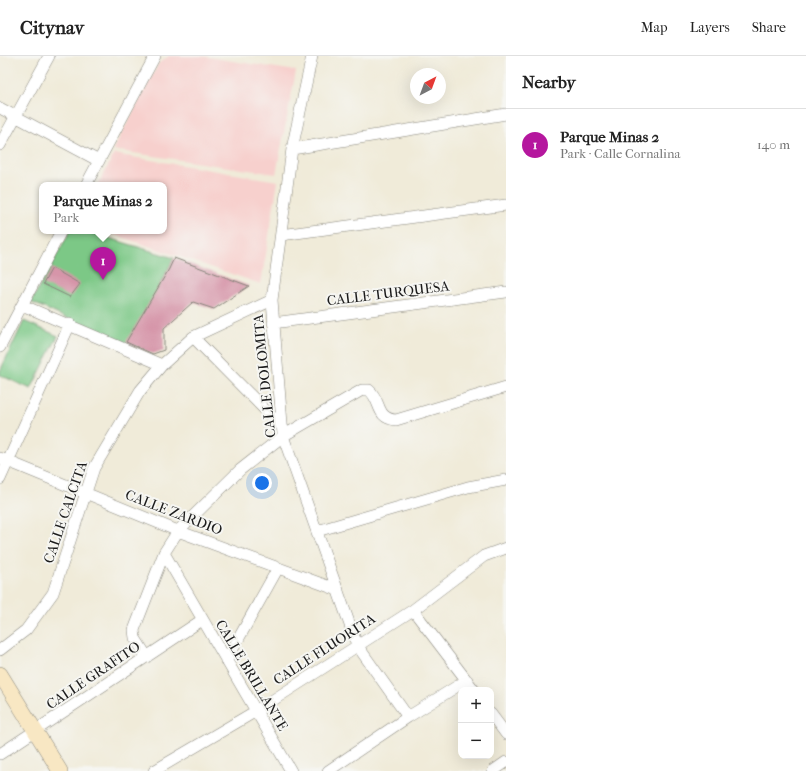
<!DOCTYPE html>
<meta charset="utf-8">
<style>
body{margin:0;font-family:"IM FELL French Canon",serif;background:#f6f6f6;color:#222}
.controls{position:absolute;right:12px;bottom:12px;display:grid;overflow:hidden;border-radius:8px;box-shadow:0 4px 16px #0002}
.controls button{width:36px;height:36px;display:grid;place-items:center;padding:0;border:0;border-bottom:1px solid #e0e0e0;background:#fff;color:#222;font:20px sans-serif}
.compass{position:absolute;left:410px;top:12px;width:36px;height:36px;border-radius:50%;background:#fff;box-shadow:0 4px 16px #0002;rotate:41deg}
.you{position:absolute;left:262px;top:427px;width:14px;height:14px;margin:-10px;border:3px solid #fff;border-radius:50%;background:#1a73e8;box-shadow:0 0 0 6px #1a73e833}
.badge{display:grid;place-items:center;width:26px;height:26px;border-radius:50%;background:#b5179e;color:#fff;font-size:13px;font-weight:700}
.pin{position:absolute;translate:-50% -33px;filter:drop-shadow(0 1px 2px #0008)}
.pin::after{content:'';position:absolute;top:21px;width:14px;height:12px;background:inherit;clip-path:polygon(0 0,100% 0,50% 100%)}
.popup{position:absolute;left:39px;top:126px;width:128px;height:52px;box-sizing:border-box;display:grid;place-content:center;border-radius:8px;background:#fff;filter:drop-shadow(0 1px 3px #0005);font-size:13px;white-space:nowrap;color:#767676}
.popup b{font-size:15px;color:#222}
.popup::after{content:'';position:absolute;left:50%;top:100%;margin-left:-8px;border:8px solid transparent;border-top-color:#fff}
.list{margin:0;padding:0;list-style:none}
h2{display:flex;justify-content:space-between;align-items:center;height:52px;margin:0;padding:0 16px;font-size:17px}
h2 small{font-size:13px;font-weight:400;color:#767676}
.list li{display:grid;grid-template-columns:26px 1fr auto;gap:12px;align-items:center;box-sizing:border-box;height:72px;padding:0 16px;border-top:1px solid #e0e0e0}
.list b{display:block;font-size:15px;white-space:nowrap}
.list p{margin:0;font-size:13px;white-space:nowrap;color:#767676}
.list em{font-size:13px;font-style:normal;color:#767676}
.map{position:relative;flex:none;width:506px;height:715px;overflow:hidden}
header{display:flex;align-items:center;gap:24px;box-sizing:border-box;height:56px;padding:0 20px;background:#fff;border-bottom:1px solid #e0e0e0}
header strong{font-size:19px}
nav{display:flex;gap:22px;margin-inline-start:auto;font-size:14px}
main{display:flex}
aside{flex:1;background:#fff}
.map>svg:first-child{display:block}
</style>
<header>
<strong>Citynav</strong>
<nav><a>Map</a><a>Layers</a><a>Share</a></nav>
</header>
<main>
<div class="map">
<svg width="506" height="715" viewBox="0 0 506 715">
<rect width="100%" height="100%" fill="#f6f6f2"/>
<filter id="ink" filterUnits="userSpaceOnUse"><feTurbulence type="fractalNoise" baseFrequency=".025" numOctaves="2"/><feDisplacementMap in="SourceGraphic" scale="8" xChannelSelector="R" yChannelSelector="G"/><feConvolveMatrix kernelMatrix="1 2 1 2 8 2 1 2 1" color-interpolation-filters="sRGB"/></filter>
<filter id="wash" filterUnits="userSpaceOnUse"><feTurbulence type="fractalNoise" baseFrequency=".012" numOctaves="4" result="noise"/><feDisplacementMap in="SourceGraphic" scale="16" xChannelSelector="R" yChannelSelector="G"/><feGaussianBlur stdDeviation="0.9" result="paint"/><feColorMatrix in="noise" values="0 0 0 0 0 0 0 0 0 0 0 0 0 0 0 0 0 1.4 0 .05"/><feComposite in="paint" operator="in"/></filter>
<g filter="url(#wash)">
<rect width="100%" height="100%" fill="#f0ebd9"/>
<!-- built -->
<path fill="#f7d0cd" d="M169,0h32l95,15 -20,103 -163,-24 46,-87z
M114,98l164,27 -17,103 -157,-53h60v-46h-66z"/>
<!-- green -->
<path fill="#7cc886" stroke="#4c7251" d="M70,175h16l88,27 -47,88 -96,-44z
M24,265l34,15 -27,53 -31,-14v-4z"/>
<g id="blocks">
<!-- building -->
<path fill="#d695a9" d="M174,202l75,28 -35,23 -21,-7 -29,26v22l-11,4 -27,-12 43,-73z
M52,212l28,16 -10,13 -27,-13z"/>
</g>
</g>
<g filter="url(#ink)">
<use href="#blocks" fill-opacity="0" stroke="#86847a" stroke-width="1"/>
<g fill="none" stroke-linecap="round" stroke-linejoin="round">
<defs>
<path id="street" d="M312,0l-20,93 -20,151 11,136 74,209 51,72
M0,52l99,53
M0,89l49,-89
M292,93l214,-35
M86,129l69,-129
M281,179l225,-30
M22,249l140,60
M273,267l233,-31
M193,281l90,91
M0,291l61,-116
M0,402l178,73 160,59
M0,423l70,-155
M317,475l151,-44 38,-7
M164,497l127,218
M413,554l61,80
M0,594l26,-20 27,-37 41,-125 46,-77 22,-26 31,-28 79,-37
M147,601l-12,-19 -1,-8 30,-77 14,-22 62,-61 43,-34 79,-46h7c13,11 6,28 27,30l110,-33
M226,605l52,-93
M491,658l15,20
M0,698l202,-134
M154,715l102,-60 157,-101 71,-54 22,-8
M328,715l80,-54 59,-37
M493,715l13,-9"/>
<path id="secondary" d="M0,618l60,97"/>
</defs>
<!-- street casing -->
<use href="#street" stroke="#86847a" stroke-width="12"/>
<!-- secondary casing -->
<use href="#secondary" stroke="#86847a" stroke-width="16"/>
<!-- street -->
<use href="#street" stroke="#fff" stroke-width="11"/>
<!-- secondary -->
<use href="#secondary" stroke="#f8e7c3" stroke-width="15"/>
</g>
</g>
<g text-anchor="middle" stroke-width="4" stroke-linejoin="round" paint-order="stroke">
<!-- street labels -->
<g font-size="14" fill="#1c1c1c" stroke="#f6f6f2">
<text transform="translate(388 237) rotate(-7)" y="5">CALLE TURQUESA</text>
<text transform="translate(264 320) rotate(-96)" y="5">CALLE DOLOMITA</text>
<text transform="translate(65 456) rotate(-71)" y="5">CALLE CALCITA</text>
<text transform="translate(174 456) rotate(21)" y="5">CALLE ZARDIO</text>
<text transform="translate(324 593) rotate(-33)" y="5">CALLE FLUORITA</text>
<text transform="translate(93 619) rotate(-34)" y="5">CALLE GRAFITO</text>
<text transform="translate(252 619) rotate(59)" y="5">CALLE BRILLANTE</text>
</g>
</g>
</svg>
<div class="controls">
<button>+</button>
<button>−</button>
</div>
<svg class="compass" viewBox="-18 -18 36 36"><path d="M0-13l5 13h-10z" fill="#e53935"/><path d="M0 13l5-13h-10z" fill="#767676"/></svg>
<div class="you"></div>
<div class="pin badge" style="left:103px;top:224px">1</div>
<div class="popup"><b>Parque Minas 2</b>Park</div>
</div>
<aside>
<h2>Nearby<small></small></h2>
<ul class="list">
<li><span class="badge">1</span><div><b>Parque Minas 2</b><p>Park · Calle Cornalina</p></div><em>140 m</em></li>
</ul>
</aside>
</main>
